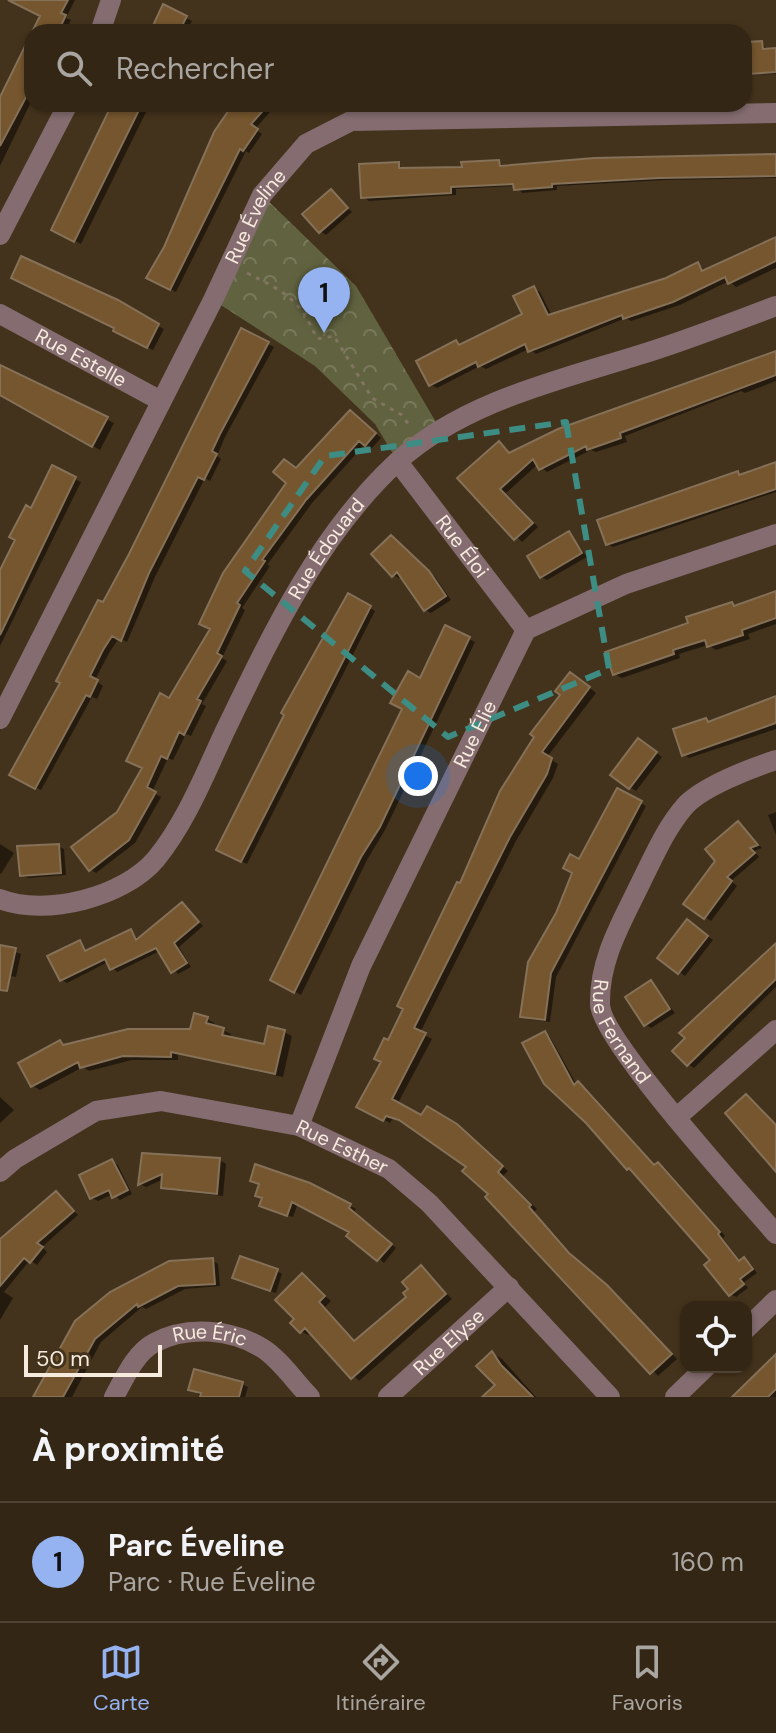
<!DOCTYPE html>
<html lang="fr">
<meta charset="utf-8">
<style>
body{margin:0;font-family:"DM Sans",sans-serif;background:#3b2e1e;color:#f1f3f6}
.controls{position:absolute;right:24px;bottom:24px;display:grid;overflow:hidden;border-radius:16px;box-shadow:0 2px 6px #0004}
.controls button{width:72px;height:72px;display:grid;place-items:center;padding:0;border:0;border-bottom:2px solid #4e4334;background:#332615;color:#f1f3f6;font:40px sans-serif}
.scale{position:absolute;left:24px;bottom:20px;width:138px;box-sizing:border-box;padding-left:8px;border:4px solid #f7ebde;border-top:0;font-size:22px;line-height:28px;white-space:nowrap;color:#f7ebde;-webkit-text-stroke:6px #44331c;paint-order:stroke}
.you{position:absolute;left:418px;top:776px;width:28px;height:28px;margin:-20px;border:6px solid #fff;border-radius:50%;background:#1a73e8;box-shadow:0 0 0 12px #1a73e833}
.badge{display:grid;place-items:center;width:52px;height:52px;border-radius:50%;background:#95b2f1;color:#111;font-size:26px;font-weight:700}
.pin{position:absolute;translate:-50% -66px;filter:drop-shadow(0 2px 4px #0008)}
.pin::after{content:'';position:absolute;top:42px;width:28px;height:24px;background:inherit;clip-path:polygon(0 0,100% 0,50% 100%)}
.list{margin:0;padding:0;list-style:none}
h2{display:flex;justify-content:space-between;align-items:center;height:104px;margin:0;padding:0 32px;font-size:34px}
h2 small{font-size:26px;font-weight:400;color:#a9a5a0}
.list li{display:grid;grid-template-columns:52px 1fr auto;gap:24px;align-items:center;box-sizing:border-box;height:120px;padding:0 32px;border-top:2px solid #4e4334}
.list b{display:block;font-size:30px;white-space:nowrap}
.list p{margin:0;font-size:26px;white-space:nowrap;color:#a9a5a0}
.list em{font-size:26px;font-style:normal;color:#a9a5a0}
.icon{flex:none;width:44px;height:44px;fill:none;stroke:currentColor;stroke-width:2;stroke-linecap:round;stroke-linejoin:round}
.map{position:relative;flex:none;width:776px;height:1397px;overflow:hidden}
.search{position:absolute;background:#332615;box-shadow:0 2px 6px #0004;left:24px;right:24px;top:24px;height:88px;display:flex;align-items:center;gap:20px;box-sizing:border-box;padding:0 28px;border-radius:24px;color:#a9a5a0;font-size:30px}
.sheet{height:224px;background:#332615}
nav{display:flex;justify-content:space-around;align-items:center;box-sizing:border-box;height:112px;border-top:2px solid #4e4334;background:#332615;font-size:22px;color:#a9a5a0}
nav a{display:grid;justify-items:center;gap:4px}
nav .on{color:#95b2f1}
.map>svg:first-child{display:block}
</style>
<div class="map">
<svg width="776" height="1397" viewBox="0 0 776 1397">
<defs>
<pattern id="park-crowns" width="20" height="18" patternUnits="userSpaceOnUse" patternTransform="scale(2)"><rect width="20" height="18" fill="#616340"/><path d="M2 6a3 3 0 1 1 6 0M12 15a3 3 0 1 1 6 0" fill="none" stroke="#787a5b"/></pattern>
</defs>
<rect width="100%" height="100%" fill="#44331c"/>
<!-- park -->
<path fill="url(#park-crowns)" d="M262,195l94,91 84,143 -42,33 -23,-38 -60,-58 -102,-66z"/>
<!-- shadow -->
<path fill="#0007" d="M41,0h34l-9,18 5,2 -6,12h-31l8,-16z
M164,7l28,14 -6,11h-34z
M32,35v65l-32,66v-70z
M762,43l6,8h8v23l-32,1v-24z
M116,104h34l-69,140 -28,-15z
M237,104h40l-22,25 7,5 -13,19 -3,-2 -70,141 -27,-14z
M776,156v22l-110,2 -109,6v4l-35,3 -6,-7 -60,3v6l-87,6 -6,-4 35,-33 6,6 60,-1 35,-7 6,5z
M331,192l21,20 -26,23 -6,-4z
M776,238v30l-40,19 -7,-6 -49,24 -49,16 -5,-3 -90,36 -7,-5 -43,20 -6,-3 -43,22 -6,-3 25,-43 5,4 64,-31 9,-27 6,4 12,24 114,-37 32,-15 8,7z
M22,259l142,70 -11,21 -38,-20 2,-3z
M242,331l32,16 -49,90 -8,19 4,3 -11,22 -5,-3 -50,99 -28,65 -8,-4 -10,15 -14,27 8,6 -6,13 -5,-2 -51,93 -29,-16 92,-169z
M776,353v28l-31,12 -4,-2 -116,45 2,6 -31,10 -5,-2 -44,22 -9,-8 -32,29 32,34 -16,15 -62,-63 39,-35 13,10 200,-81 4,2z
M0,367l114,56 -14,27 -100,-57z
M351,412l30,26 -9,10 -7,-4 -53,59 -45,62 3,1 -28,42 3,2 -23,48 5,3 -25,43 4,2 -15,30 -5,-2 -13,26 -5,-2 -16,34 9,5 -26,46 -39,30 -6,-4 54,-101 26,-67 127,-231z
M776,464v28l-163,55 -6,-3 131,-71 4,3z
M53,468l28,14 -81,164v-72z
M569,533l18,24 -40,23 -6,-3z
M391,537l44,40 16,23 -20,13 -6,-3 -23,-34 -3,2 -6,-3z
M776,593v31l-28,10 2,5 -34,11 -8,-5 -29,9 1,4 -58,20 -8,-4 76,-50 42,-20 5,3z
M348,595l27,16 -128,253 -23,-11z
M446,628l29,14 -90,188 -18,30 -66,135 -28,-16z
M578,678l18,15 -49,64 11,7 -5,14 -37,63 -96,192 12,6 -35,66 25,13 42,12 44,41 -5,5 34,33 -3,3 42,47 38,33 63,67 -19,17 -189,-210 -64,-44 -12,-4 -3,5 -31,-17 24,-44 78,-176z
M776,698v31l-87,29 -6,-4 23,-34 5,3z
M644,744l18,13 -26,34 -6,-4z
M618,791l28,15 -90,171 -6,45 -22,-3 -6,-3 36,-102 22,-52z
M776,812v23l-8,-20z
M738,823l24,25 -8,3 5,6 -28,24 6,5 -26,35 -6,-4 13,-57z
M0,844l14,9 -13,21 -1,-1z
M58,846l6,3 2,26 -38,3 -6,-3z
M182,904l21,22 -24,21 12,20 -13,7 -18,-23 -43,21 -9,-10 -41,21 -5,-3 18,-38 8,10 43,-21 8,9z
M693,925l20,15 -28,36 -25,-19z
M776,946v41l-82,81 -6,-4z
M0,947l21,7 -5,23 -16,-3z
M651,982l24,31 -24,15 -6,-4z
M207,1019l7,4 8,23 3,-15 6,3 -1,5 35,8 19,-15 8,4 -9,41 -105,-23v6h-46l-43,11 -6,-4 -43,23 -7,-4 27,-43 7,3 125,-15z
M545,1033l5,4 27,48 8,2 71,79 8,1 61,69 -2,2 18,24 9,1 7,10 -28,20 -16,-33 -126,-138z
M0,1097l14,13 -14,13z
M144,1155l76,5 6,4 -3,32 -54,-6 -6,-3 1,-8 -18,8 -6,-3z
M112,1161l6,4 14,29 -12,6 -7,-6 -15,7 -6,-3z
M310,1185l46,24 -2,4 42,35 -12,15 -32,-31 -54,-29 -5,14 -26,-8z
M56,1194l22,21 -36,32 5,5 -10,13 -7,-5 -26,32 9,6 -13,22v-78z
M212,1260l6,4 2,22 -35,3 -39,20 -4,-2 -41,35 -29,55h-36l41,-74z
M421,1268l31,31 -93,82 -48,-49 -3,3 -7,-4 -4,-12 6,-43 28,25 -6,6 31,35 53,-45z
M277,1271l5,3 -6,19 -36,-12z
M746,1285l2,3 -12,9 -4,-2z
M492,1353l10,6 34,38h-51l12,-12z
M776,1356v41h-42z
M242,1384l6,3 -3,10h-43l-11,-8z"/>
<!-- building -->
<path fill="#75562e" stroke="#857058" stroke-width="2" d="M8,0h60l-7,13 5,2 -8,17h-26l8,-16z
M163,4l24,12 -8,16h-29z
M32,32v54l-32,60v-49z
M762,41l1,8 13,-1v24l-27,2 -2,-32z
M112,104h30l-68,138 -23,-12z
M233,104h36l-18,20 7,5 -15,22 -3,-2 -70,141 -24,-12 18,-31 50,-115z
M776,154v22l-117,2 -107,6v3l-38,3 -1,-6 -62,3v6l-90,5 -2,-34 40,-2v6l63,-1 -1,-5 38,-2 1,6 94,-8z
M331,189l17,19 -29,25 -17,-19z
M776,237v24l-48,23 -3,-7 -52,25 -50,17 -1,-4 -94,37 -3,-8 -47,23 -2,-5 -47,24 -13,-25 40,-21 3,5 63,-31 -9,-18 21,-10 14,29 118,-37 32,-16 4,9z
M21,256l97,44 41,24 -12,24 -34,-17 1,-3 -103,-50z
M241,328l28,14 -49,92 -8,17 5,3 -13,26 -6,-3 -49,96 -28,68 -9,-5 -9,14 -13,26 8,4 -8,17 -4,-2 -51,94 -26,-14 51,-92 -4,-2 42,-81 5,2 26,-48z
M776,351v24l-156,58 1,5 -34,12 -1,-4 -47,24 -6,-11 -33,30 33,34 -19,17 -57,-62 42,-37 10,12 49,-24z
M0,365l108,52 -16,30 -92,-52z
M350,410l26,23 -11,13 -6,-5 -53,59 -44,60 3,1 -28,42 3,2 -23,48 5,3 -25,43 4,2 -17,34 -5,-3 -12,27 -6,-3 -14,31 9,5 -27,48 -40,31 -18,-24 46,-35 25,-44 -16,-7 34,-68 9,5 41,-69 -11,-5 24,-51 63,-90 -13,-11 11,-13 12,9z
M776,462v27l-170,56 -9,-25 141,-49 1,4z
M52,465l24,12 -76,158v-65l15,-30 -6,-3 17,-32 5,3z
M569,531l13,22 -42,25 -13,-22z
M391,535l38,36 17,25 -22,15 -27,-39 -5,5 -21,-23z
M776,591v27l-34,12 1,5 -36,12 -2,-7 -32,10 1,4 -61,21 -8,-23 83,-29 -2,-6 46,-15 2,4z
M348,593l23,13 -130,256 -25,-12 68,-135 -3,-2z
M445,625l25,12 -90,190 -19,30 -67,136 -24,-13 132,-271 -12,-6 18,-32 12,7z
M570,672l20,15 -48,65 10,6 -5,16 -37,63 -96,191 12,5 -34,66 29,16 6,-9 30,18 46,42 -5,6 33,33 -2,2 40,46 38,32 65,69 -22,20 -165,-177 3,-3 -26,-23 4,-4 -67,-47 -13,-4 -3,5 -27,-14 25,-45 -7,-3 10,-21 4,2 15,-31 -6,-3 60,-124 3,1 40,-92 34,-54 -4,-3 30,-39 -5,-4z
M776,696v27l-94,33 -9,-27 33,-11 2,4z
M638,738l19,14 -28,37 -19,-14z
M617,788l25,13 -91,172 -6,47 -25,-3 8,-55 28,-49 16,-40 -9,-5 7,-14 9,5z
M738,821l20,24 -8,3 5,5 -28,24 5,4 -28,38 -21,-15 32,-43 -10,-12z
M59,844l2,29 -41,3 -3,-30z
M182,902l17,20 -25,21 13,20 -16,10 -15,-25 -46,22 -5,-11 -45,22 -13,-25 33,-16 5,11 46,-22 5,11z
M687,919l21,17 -30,38 -21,-16z
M776,943v36l-89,87 -15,-15 13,-13 -6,-5z
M0,945l16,3 -9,43 -7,-1z
M651,980l19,29 -26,17 -19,-29z
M194,1013l14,4 -2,6 18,5 -2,7 42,9 4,-18 17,4 -10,44 -104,-22v5l-48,-1 -43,12 -2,-6 -47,25 -13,-24 42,-23 3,5 65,-16h62z
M545,1031l29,54 4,-4 76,84 4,-3 62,70 -2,2 21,27 5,-4 9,12 -13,10 4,5 -15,12 -25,-31 6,-5 -81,-92 -2,2 -41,-47 -42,-39 -22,-41z
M746,1094l30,31v47l-51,-59z
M142,1153l78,5 -3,36 -56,-6 1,-14 -24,11z
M112,1159l16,31 -16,8 -3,-8 -19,9 -11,-24z
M255,1164l55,19 41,21 -2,4 43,36 -15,17 -31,-25 3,-4 -57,-30 -5,14 -28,-10 3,-8 -7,-2 4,-12 -9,-3z
M56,1191l18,20 -37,32 6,4 -13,16 -6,-5 -24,28v-47z
M240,1256l38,13 -8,22 -38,-13z
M213,1258l2,26 -37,2 -40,21 -1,-3 -42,35 -32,58h-30l42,-76 35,-29 59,-31z
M421,1265l25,29 -95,85 -46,-51 -5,5 -10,-10 4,-4 -19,-19 27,-27 23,23 -6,6 35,39 52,-44 -3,-4 5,-4 -6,-7z
M492,1351l9,14 32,32h-51l13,-12 -19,-19z
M776,1354v35l-8,8h-36z
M194,1369l49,13 -4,15h-39l1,-4 -13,-3z"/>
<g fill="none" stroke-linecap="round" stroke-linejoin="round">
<!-- path -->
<path stroke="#837461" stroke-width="3" stroke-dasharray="4 6" stroke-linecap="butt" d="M247,273c38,19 53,26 70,66l17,-3 38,62 30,17 9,13"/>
<!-- minor -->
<g stroke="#846c70" stroke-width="20">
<path d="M100,32l11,-32"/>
<path d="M0,235l68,-131"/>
<path id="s1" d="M0,314l161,87"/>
<path id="s2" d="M398,462l128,168"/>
<path id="s3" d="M0,719l213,-419 49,-105 44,-51 45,-23 425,-8"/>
<path id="s4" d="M776,760c-25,8 -74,27 -91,46 -19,22 -30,48 -43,74 -19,40 -43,78 -42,124 0,35 146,195 176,230"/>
<path id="s5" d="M0,899c46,18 124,-2 156,-40 30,-37 49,-85 69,-128 46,-95 93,-196 172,-269 66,-60 159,-81 242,-107 46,-14 91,-32 137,-49"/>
<path d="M676,1118l100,-88"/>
<path id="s6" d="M299,1126l62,-160 165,-336 100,-46 150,-50"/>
<path id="s7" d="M0,1172l15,-13 81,-48 65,-10 138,25 90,43 40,34 181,194"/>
<path d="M746,1329l30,-29"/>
<path id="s8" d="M114,1397c10,-18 21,-44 40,-54 33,-18 77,-14 108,5 18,11 33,34 48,49"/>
<path id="s9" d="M388,1397l121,-110"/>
<path d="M675,1397l31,-30"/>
</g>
</g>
<!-- marked area -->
<path fill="none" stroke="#3d8d84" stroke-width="6" stroke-dasharray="16 10" stroke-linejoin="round" d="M566,422l43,247 -161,68 -203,-166 80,-115z"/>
<g text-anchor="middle" stroke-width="6" stroke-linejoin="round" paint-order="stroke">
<!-- street labels -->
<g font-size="20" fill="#f7ebde" stroke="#44331c">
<text dy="7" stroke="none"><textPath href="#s3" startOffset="564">Rue Éveline</textPath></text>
<text dy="7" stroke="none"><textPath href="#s1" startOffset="92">Rue Estelle</textPath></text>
<text dy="7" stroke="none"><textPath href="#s2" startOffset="106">Rue Éloi</textPath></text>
<text dy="7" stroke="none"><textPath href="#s5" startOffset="524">Rue Édouard</textPath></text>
<text dy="7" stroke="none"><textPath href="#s6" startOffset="430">Rue Élie</textPath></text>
<text dy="7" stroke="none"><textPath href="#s4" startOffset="354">Rue Fernand</textPath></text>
<text dy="7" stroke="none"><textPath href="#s7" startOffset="368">Rue Esther</textPath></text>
<text dy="7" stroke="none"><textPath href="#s8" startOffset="126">Rue Éric</textPath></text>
<text dy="7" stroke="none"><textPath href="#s9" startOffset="82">Rue Elyse</textPath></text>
</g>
</g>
</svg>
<div class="controls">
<button><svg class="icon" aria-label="locate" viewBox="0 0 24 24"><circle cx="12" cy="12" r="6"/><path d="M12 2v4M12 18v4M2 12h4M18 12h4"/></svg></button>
</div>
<div class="scale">50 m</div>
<div class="you"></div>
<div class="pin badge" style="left:324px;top:333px">1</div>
<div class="search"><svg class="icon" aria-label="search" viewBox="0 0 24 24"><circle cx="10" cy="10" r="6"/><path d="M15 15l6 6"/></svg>Rechercher</div>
</div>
<section class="sheet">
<h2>À proximité<small></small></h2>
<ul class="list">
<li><span class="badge">1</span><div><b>Parc Éveline</b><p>Parc · Rue Éveline</p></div><em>160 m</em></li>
</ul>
</section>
<nav>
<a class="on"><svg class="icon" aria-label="map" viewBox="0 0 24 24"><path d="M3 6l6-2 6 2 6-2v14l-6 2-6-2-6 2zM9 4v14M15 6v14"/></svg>Carte</a>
<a><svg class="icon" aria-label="directions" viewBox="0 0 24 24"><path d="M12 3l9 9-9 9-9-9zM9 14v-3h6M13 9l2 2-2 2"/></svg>Itinéraire</a>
<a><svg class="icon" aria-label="saved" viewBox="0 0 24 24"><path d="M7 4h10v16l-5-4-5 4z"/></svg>Favoris</a>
</nav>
